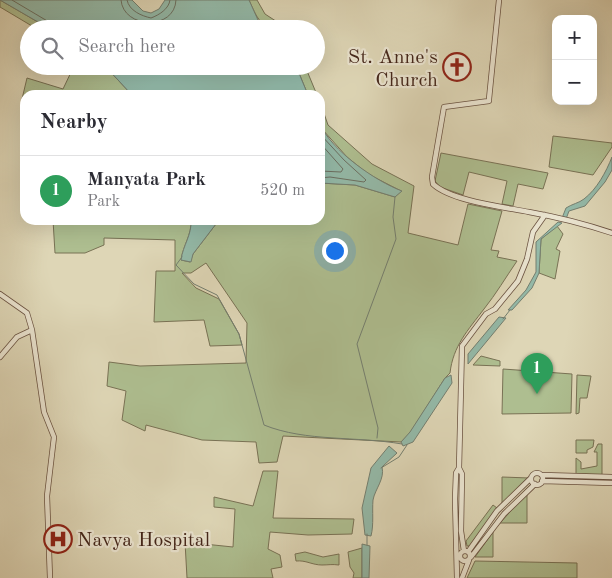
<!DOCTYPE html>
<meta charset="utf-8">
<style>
body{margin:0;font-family:"Old Standard TT",serif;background:#f2f2f3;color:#2b2b33}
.controls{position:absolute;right:15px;top:15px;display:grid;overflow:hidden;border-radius:10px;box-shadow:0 5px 20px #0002}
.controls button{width:45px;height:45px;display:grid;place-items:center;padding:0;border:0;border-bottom:1px solid #e1e1e2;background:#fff;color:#2b2b33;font:25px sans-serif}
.you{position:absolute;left:334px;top:250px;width:18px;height:18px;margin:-12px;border:4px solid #fff;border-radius:50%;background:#1a73e8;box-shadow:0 0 0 8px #1a73e833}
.badge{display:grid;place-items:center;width:32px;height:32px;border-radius:50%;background:#8f2418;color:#fff;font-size:16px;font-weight:700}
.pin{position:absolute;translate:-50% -41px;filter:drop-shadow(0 1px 2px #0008)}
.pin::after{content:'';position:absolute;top:26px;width:18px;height:15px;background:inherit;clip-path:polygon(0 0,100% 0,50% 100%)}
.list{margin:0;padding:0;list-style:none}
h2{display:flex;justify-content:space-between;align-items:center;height:65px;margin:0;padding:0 20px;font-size:21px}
h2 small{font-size:16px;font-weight:400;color:#7c7c81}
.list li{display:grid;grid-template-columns:32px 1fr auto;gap:15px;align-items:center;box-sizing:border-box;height:70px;padding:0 20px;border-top:1px solid #e1e1e2}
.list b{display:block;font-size:19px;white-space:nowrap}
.list p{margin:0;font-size:16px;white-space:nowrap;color:#7c7c81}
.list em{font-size:16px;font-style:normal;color:#7c7c81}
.icon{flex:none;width:28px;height:28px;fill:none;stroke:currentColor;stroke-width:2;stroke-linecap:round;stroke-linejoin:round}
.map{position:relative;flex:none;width:612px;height:578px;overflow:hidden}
.search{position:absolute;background:#fff;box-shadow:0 5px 20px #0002;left:20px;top:20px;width:305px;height:55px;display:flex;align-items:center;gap:12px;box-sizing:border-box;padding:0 18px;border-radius:28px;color:#7c7c81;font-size:19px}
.panel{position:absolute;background:#fff;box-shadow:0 5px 20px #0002;left:20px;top:90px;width:305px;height:135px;border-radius:15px}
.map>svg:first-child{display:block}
</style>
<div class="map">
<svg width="612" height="578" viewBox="0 0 612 578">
<rect width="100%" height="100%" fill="#ded6b6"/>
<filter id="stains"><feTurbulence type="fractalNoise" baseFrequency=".004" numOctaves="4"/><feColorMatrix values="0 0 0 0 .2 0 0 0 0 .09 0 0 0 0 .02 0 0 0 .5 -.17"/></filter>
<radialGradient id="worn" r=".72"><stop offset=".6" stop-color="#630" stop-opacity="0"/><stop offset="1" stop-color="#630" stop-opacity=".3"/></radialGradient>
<!-- green -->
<path fill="#aebe90" stroke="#797255" d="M0,0l50,29h-13l-37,-22z
M249,0h8l8,14 23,15c-26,0 -29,-6 -39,-29z
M74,66h31l27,29h-107v4h-3l5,-21 36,11z
M296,66h9l12,29h-9z
M320,102l8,23 44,39 42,22 -6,47 50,12 10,-41 34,7 -11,39 8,1 -2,6 20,4c-11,16 -21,33 -33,48 -16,21 -31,37 -34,64l-5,5 -35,55 -9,9 -118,-6 -6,26 -18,1 -3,-21 -54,-2 -56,-15 -1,6 -23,-11 4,-29 -19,-5 2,-24 31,4 106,-3 1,-40 -41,-60 -15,10h-9l14,15 23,11 20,35 3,11 -32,1 -6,-26 -50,2 2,-51h19v-31l-71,-2v7l-19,8h-30l-2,-33h138c1,15 -8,25 -10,40l9,2 3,-8 26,-34h101v-37l35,2 40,12 6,-6 -33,-17 -21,-17 -25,-28z
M553,136l59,7v4l-19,28 -44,-8z
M441,153l107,20 -5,16 -25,-5 -5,22 -11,-2 5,-23 -38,-9 -6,23 -23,-8 -5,-6z
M557,226l6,8 -7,15 4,2 -5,28 -16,-6 2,-34z
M481,356l19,5v5l-27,-1z
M503,369l69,5 -1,39 -69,1z
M577,375l14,1 -4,22h-7l-1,15 -3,1z
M576,440h18l-1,7 -6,3v3h-11z
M598,444h4v31l-26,-1v-16l5,4v7l16,-3v-14h-3z
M263,471h15l-5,47 81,1 -2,15 -44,1 -38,-3 -2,17 12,6 2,12 -11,2 2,9h-86l-2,-36 48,5 2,-38 -21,-2v-10l39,9z
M502,477l27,1 -27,27z
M527,493v30h-27z
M493,505l4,3 -26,38h-4l-1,-5z
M493,532v25h-18z
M362,548v30h-9l1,-5 -4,-6 -2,-15z
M305,552l18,5 16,-3v11c-7,-1 -11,0 -17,0 -10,0 -16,-5 -26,-4l-1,-7z
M475,561l102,2v15h-110z"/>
<!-- water -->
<path fill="#94baa9" stroke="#747f70" d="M0,0h132l11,11 8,2 8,-4 6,-9h84l9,20 13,9h-221z
M105,66h191l12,29h-176z
M320,124c11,26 55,57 82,67l-7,6 -40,-12 -35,-2z
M612,157v13l-7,12 -20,24 -16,5 -3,8 -4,-1 4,-10c6,-4 13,-5 18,-9 13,-10 22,-27 28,-42z
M191,220h28l-26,34 -2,8 -10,-2c2,-15 11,-25 10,-40z
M558,222l4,1 -21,16 -2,34 -7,15 -20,22h-4l18,-20 10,-18v-30z
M499,317l7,1 -38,46v-10z
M451,375l1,8 -39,59 -10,4 -2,-4 9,-10 35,-54z
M389,446l8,7 -15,14c3,12 -7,22 -9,33 -1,12 1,24 -2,36l-6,-1 -3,-27 9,-40z
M362,544l8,2 -1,32h-7z"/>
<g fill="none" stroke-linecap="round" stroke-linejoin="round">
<!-- shore -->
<path stroke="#6c7062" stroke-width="1" d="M12,0l37,22 3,7
M121,0c2,29 54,31 55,0
M127,0c2,11 15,16 24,18 8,-3 18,-9 19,-18
M320,134l24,26 22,20 -2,2 -34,-5 -10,1
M320,143l23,26 -2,3 -21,-1"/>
<!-- stream -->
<path stroke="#747f70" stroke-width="1" d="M182,257l-6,8 18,19 23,11 22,39 25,91c42,17 93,11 138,19
M503,319l7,-9
M377,438l1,-10 -21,-84 39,-105 -3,-22 2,-20
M381,468l18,-11 8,-12
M367,534v11"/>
<defs>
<path id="minor" d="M499,0l-10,99v2l-45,6 -12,70 1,7c18,17 71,23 96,28 28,5 56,12 83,21
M0,294l27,19 5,17 12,82 10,25 -7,59 3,82
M0,357l17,-20 15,-7
M531 479a6 6 0 1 1 12 0a6 6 0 1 1-12 0Z
M542,475l70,2
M542,481l70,2
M460 556a5 5 0 1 1 10 0a5 5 0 1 1-10 0Z
M464,551l-3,-20 1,-57 -3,-6 3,-122 24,-32 9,-5 23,-28 9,-22 6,-27 12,-17
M468,552l29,-41 34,-33
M471,557l33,-43 31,-30
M457,578l-2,-79 1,-26 3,-5
M462,578l7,-18"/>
</defs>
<!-- minor casing -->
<use href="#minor" stroke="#6a5241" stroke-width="6"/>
<!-- minor -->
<use href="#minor" stroke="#eae4d0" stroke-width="4.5"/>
</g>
<!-- icons -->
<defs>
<symbol id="church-ring" viewBox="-11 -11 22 22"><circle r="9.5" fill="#eae4d0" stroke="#8f2418" stroke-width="1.5"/><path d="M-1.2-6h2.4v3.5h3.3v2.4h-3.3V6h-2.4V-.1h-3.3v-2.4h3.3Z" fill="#8f2418"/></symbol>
<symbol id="hospital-ring" viewBox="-11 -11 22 22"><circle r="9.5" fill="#eae4d0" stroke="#8f2418" stroke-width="1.5"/><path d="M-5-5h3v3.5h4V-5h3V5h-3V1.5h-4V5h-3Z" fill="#8f2418"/></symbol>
</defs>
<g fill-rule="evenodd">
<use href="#church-ring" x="441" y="51" width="32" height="32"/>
<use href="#hospital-ring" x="42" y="523" width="32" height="32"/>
</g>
<g text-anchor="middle" stroke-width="4.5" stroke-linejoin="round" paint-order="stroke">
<!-- poi labels -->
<g font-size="20" fill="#44261a" stroke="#eae4d0" text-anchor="end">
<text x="438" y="63">St. Anne's<tspan x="438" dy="23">Church</tspan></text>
<text x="77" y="546" text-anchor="start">Navya Hospital</text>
</g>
</g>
<rect width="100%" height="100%" filter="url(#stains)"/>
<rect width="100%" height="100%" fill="url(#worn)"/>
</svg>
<div class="controls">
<button>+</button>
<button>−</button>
</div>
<div class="you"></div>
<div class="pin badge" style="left:537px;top:394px;background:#2e9e5b">1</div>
<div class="search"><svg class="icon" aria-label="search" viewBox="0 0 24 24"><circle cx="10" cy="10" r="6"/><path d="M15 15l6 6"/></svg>Search here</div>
<section class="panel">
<h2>Nearby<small></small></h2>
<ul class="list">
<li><span class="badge" style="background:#2e9e5b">1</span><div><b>Manyata Park</b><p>Park</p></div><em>520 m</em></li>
</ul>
</section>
</div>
